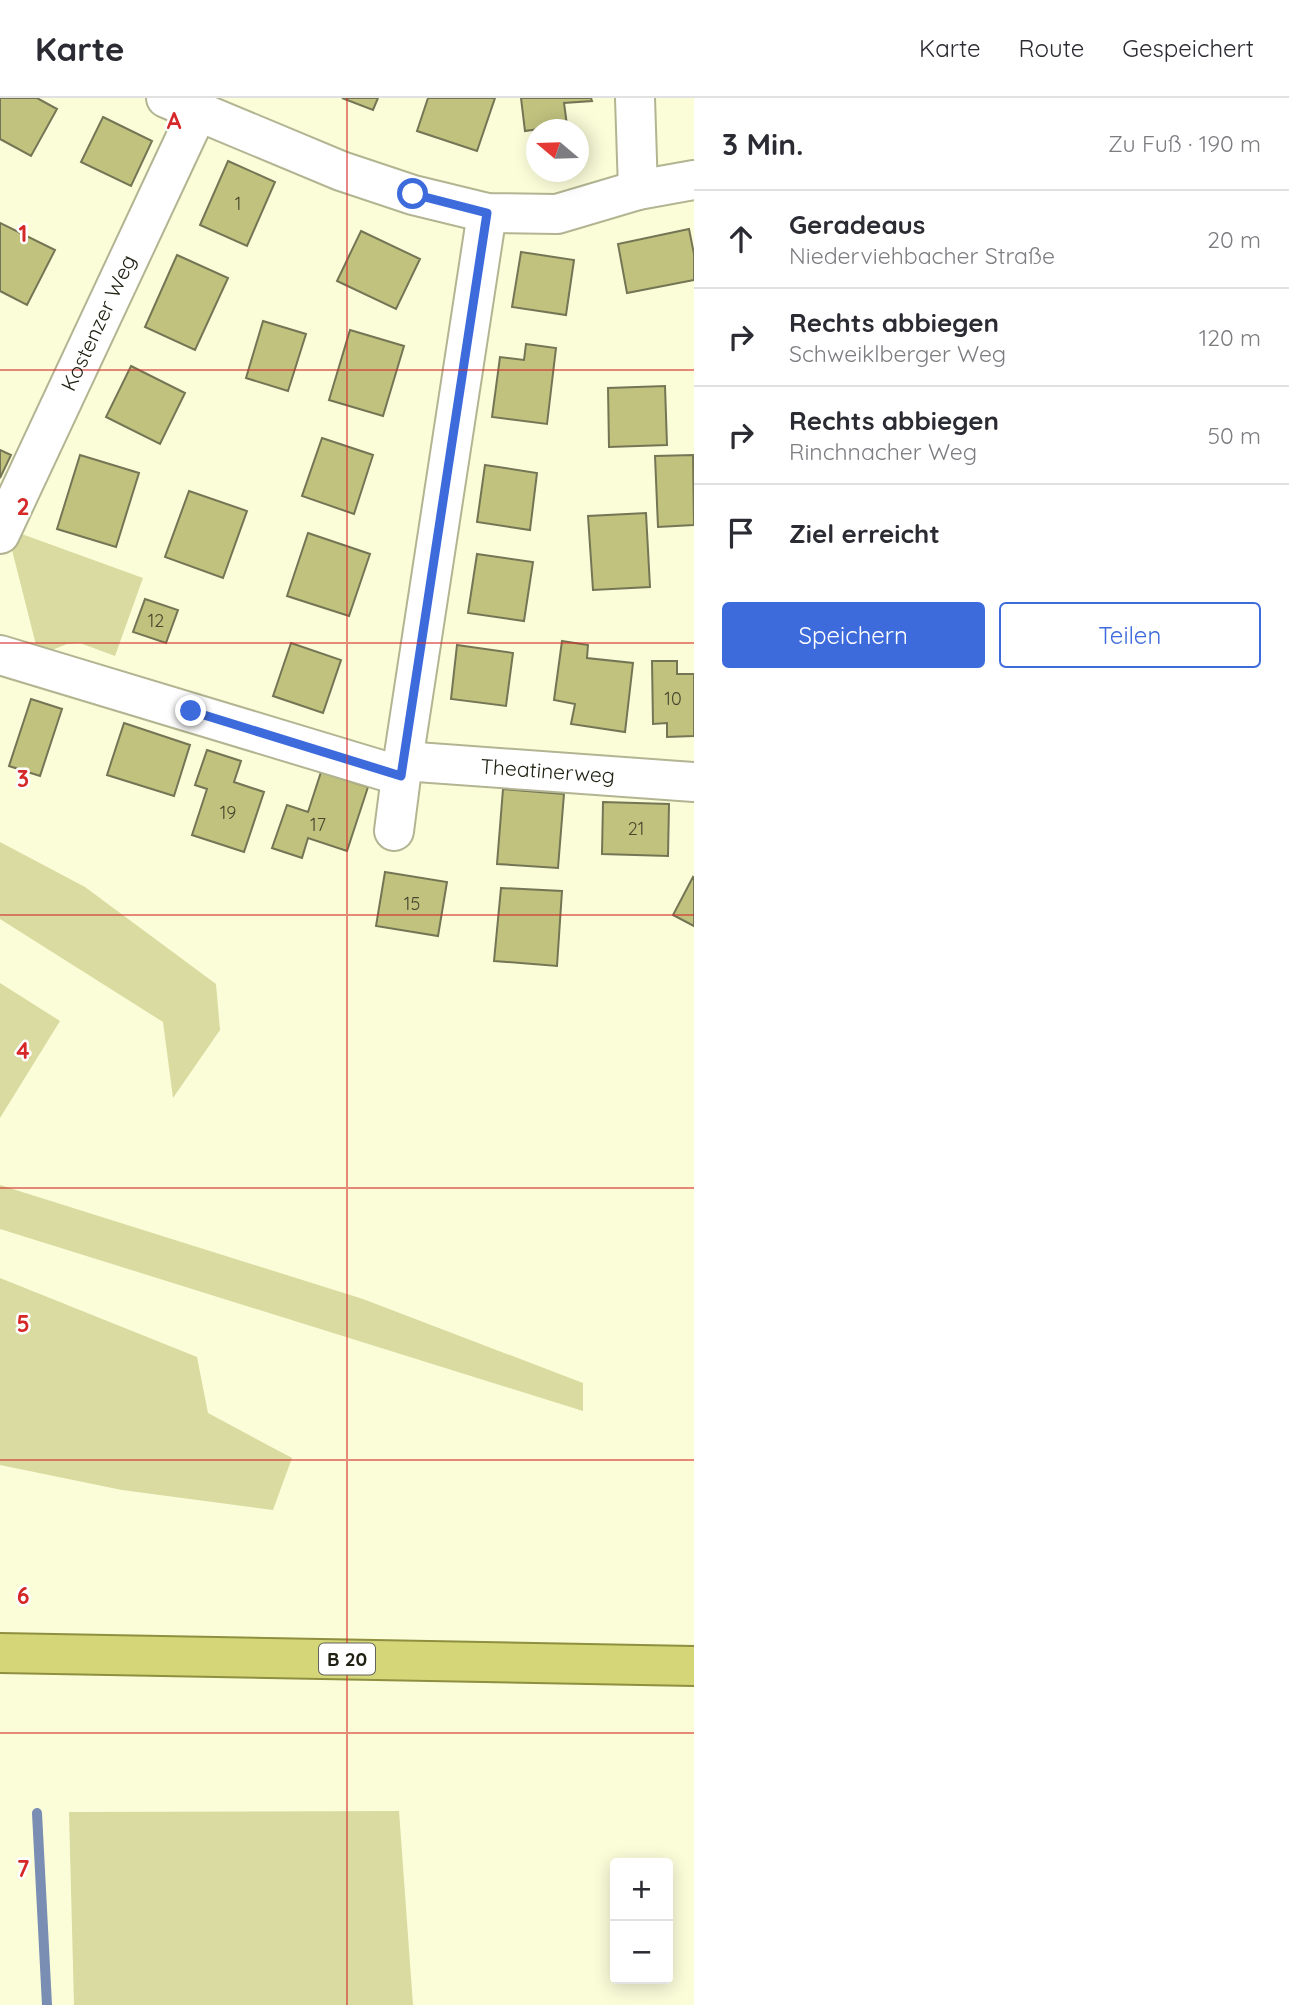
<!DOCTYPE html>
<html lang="de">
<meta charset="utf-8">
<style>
body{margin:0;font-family:Quicksand,sans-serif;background:#f2f2f3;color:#2b2b33}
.controls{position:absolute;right:21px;bottom:21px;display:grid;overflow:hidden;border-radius:7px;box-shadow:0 4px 18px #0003}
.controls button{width:63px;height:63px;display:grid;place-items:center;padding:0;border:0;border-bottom:2px solid #e1e1e2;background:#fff;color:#2b2b33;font:35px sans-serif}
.compass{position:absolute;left:526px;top:21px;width:63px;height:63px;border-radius:50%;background:#fff;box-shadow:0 4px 18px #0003;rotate:289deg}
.stop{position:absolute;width:21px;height:21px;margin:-16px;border:5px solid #3e6bdc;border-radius:50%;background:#fff}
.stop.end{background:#3e6bdc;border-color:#fff;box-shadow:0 2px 7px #0008}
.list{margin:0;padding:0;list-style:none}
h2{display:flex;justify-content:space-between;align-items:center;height:91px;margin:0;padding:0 28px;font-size:30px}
h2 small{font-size:23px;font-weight:400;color:#7c7c81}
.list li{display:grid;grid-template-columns:46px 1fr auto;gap:21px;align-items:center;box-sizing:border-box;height:98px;padding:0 28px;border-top:2px solid #e1e1e2}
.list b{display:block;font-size:26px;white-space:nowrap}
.list p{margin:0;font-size:23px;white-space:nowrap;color:#7c7c81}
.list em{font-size:23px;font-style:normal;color:#7c7c81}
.actions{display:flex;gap:14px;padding:21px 28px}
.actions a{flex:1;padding:16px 0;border:2px solid #3e6bdc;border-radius:7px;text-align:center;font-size:24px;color:#3e6bdc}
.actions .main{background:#3e6bdc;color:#fff}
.icon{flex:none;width:38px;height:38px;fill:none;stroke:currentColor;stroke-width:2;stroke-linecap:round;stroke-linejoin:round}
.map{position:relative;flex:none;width:694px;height:1907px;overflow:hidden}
header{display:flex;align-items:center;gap:42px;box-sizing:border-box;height:98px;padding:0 35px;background:#fff;border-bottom:2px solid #e1e1e2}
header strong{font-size:33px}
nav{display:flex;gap:38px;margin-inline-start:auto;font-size:24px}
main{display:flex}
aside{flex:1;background:#fff}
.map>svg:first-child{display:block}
</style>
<header>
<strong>Karte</strong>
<nav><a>Karte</a><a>Route</a><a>Gespeichert</a></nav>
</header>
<main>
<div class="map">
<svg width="694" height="1907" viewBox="0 0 694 1907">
<rect width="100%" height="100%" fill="#fbfdd9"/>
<!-- green -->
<path fill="#d9dba0" d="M19,435l124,45 -28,78 -35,-13 -13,1 -15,6 -16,-5 -24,-95z
M0,744l85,45 131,97 4,46 -47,68 -10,-76 -163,-103z
M0,885l60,38 -60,97z
M0,1087l363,114 220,84v28l-583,-182z
M0,1180l197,79 11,56 84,45 -19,52 -151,-20 -122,-25z
M399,1713l14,194h-339l-5,-193z"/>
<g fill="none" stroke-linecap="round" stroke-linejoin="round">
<!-- stream -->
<path stroke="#7a8db3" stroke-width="10" d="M37,1715l10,192"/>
</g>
<!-- building -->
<path fill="#c0c27e" stroke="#747555" stroke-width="2" d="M0,0h37l20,11 -26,47 -31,-17z
M342,0h36l-5,12z
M428,0h67l-18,53 -60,-20z
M521,0h70l1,3 -28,2 3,22 -42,6z
M103,19l49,24 -21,45 -50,-24z
M228,63l47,21 -28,64 -47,-21z
M0,125l55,27 -28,55 -27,-14z
M689,131l5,25v26l-67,13 -9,-49z
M361,133l59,28 -24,50 -59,-28z
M521,154l53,8 -8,55 -54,-8z
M177,157l51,23 -33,72 -50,-23z
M263,223l43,13 -18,57 -42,-13z
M350,232l54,16 -21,70 -54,-16z
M526,246l30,4 -9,76 -55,-7 8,-60 24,3z
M131,268l54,27 -25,51 -54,-27z
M665,288l2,59 -58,2 -1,-59z
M322,340l51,17 -19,59 -52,-18z
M0,352l11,5 -11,23z
M80,357l59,18 -23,74 -59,-18z
M693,357l1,70 -36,2 -3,-71z
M485,367l52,8 -7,57 -53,-8z
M189,393l58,20 -24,67 -58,-21z
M646,415l4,74 -57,3 -5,-74z
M308,435l62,21 -21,62 -62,-20z
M477,456l56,8 -9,59 -56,-8z
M145,501l33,11 -12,33 -33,-11z
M562,543l26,4 -1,13 46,5 -8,69 -54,-8 4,-20 -21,-4z
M291,545l50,17 -18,53 -50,-17z
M457,547l56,8 -7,53 -55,-7z
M652,563h25v13h17v62l-27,1v-14l-14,1z
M31,601l31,10 -22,67 -31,-10z
M124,625l66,22 -16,51 -67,-21z
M207,652l34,11 -7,21 30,10 -20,60 -52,-17 15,-46 -12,-4z
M321,674l47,15 -21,64 -39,-13 -6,20 -30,-10 15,-43 21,7z
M503,691l61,5 -6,74 -61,-4z
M603,704l66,2 -1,52 -66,-2z
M385,774l62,10 -9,54 -62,-10z
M693,779l1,1v48l-21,-11z
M501,790l61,3 -5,75 -63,-5z"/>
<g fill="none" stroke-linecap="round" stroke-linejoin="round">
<defs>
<g id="minor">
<path d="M166,0l175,73 72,24 74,18 70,1 81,-24 56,-10"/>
<path d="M635,0l3,92"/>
<path id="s1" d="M0,436l198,-423"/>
<path d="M0,557l401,121"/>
<path id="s2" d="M403,663l291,21"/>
<path d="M394,733l9,-70 84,-548"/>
</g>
<path id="trunk" d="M0,1555l694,13"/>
</defs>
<!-- minor casing -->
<use href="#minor" stroke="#b2b492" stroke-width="42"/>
<!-- trunk casing -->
<use href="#trunk" stroke="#8e8f3f" stroke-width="42"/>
<!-- minor -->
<use href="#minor" stroke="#fff" stroke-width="38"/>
<!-- trunk -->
<use href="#trunk" stroke="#d4d678" stroke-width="38"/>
</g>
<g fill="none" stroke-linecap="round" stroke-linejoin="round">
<!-- route -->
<path stroke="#3e6bdc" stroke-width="9" d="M191,613l210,65 86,-563 -74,-19"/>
</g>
<!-- grid -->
<path fill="none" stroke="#d62828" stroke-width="2" stroke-opacity="0.55" d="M347,0v1907M0,272h694M0,545h694M0,817h694M0,1090h694M0,1362h694M0,1635h694"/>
<g text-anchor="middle" stroke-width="5" stroke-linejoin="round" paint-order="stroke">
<!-- number labels -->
<g font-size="18" fill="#48482e">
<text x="238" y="112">1</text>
<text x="156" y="529">12</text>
<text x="673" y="607">10</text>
<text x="228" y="721">19</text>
<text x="318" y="733">17</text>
<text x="636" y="737">21</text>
<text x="412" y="812">15</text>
</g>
<!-- shield labels -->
<rect fill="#fff" stroke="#63635a" stroke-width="2" x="319" y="1545.5" width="56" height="31" rx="5"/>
<g font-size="19" font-weight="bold" fill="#202013">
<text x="347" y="1568">B 20</text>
</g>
<!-- street labels -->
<g font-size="21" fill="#202013" stroke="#fff">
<text dy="7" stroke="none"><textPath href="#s1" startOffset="233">Kostenzer Weg</textPath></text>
<text dy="7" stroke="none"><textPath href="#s2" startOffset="145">Theatinerweg</textPath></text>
</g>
</g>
<g font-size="23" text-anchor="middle" font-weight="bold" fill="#d62828" stroke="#fff" stroke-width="5" stroke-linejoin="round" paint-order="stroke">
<text x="174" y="31">A</text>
<text x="23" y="144">1</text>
<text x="23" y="417">2</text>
<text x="23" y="689">3</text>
<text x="23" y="961">4</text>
<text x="23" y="1234">5</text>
<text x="23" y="1506">6</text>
<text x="23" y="1779">7</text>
</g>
</svg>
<div class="controls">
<button>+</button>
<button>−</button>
</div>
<svg class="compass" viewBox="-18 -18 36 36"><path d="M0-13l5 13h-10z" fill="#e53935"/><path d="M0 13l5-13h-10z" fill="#7c7c81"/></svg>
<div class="stop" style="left:413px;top:96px"></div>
<div class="stop end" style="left:191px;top:613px"></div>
</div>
<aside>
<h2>3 Min.<small>Zu Fuß · 190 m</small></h2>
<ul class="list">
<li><svg class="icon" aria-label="ahead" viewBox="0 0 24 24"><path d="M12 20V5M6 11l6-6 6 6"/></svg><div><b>Geradeaus</b><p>Niederviehbacher Straße</p></div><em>20 m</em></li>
<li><svg class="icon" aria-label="right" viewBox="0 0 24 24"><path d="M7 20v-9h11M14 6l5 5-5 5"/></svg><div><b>Rechts abbiegen</b><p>Schweiklberger Weg</p></div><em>120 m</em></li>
<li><svg class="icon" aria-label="right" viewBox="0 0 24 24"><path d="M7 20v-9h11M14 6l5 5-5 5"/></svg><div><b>Rechts abbiegen</b><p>Rinchnacher Weg</p></div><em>50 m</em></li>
<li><svg class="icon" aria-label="arrive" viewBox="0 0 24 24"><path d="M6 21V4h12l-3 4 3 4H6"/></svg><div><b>Ziel erreicht</b></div></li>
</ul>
<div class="actions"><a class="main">Speichern</a><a>Teilen</a></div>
</aside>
</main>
